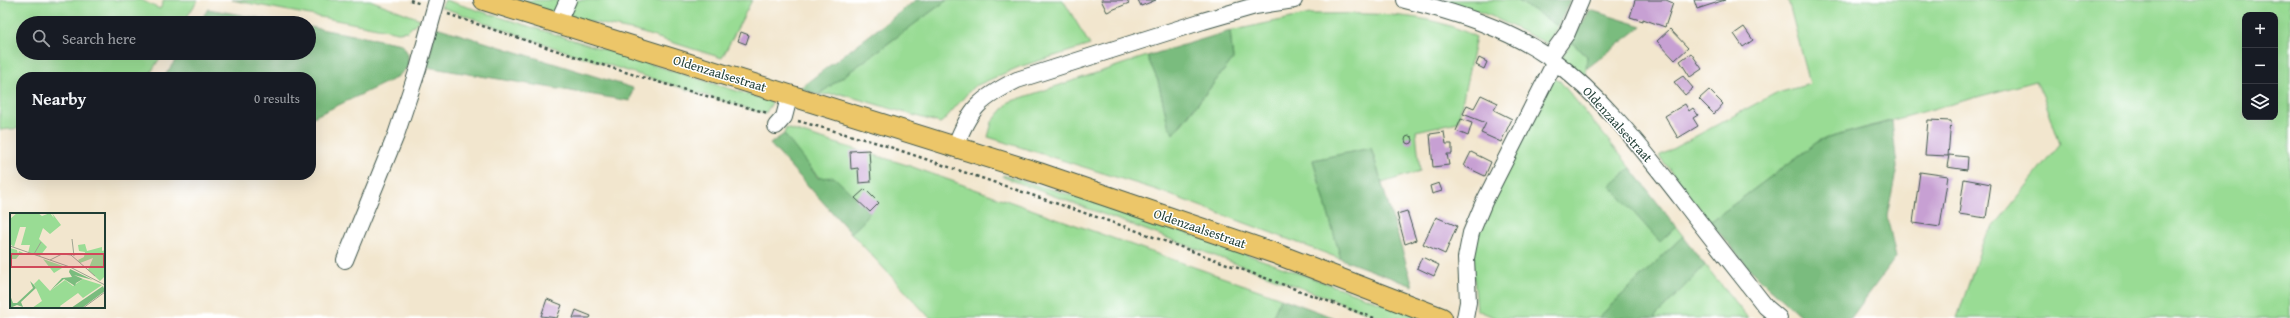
<!DOCTYPE html>
<meta charset="utf-8">
<style>
body{margin:0;font-family:"Gentium Book Plus",serif;background:#20242c;color:#f1f3f6}
.controls{position:absolute;right:12px;top:12px;display:grid;overflow:hidden;border-radius:8px;box-shadow:0 4px 16px #0002}
.controls button{width:36px;height:36px;display:grid;place-items:center;padding:0;border:0;border-bottom:1px solid #363941;background:#171b24;color:#f1f3f6;font:20px sans-serif}
.list{margin:0;padding:0;list-style:none}
h2{display:flex;justify-content:space-between;align-items:center;height:52px;margin:0;padding:0 16px;font-size:17px}
h2 small{font-size:13px;font-weight:400;color:#9ea1a6}
.icon{flex:none;width:22px;height:22px;fill:none;stroke:currentColor;stroke-width:2;stroke-linecap:round;stroke-linejoin:round}
.map{position:relative;flex:none;width:2290px;height:318px;overflow:hidden}
.search{position:absolute;background:#171b24;box-shadow:0 4px 16px #0002;left:16px;top:16px;width:300px;height:44px;display:flex;align-items:center;gap:10px;box-sizing:border-box;padding:0 14px;border-radius:22px;color:#9ea1a6;font-size:15px}
.panel{position:absolute;background:#171b24;box-shadow:0 4px 16px #0002;left:16px;top:72px;width:300px;height:108px;border-radius:16px}
.map>svg:first-child{display:block}
</style>
<div class="map">
<svg width="2290" height="318" viewBox="0 0 2290 318">
<rect width="100%" height="100%" fill="#fff"/>
<filter id="ink" filterUnits="userSpaceOnUse"><feTurbulence type="fractalNoise" baseFrequency=".025" numOctaves="2"/><feDisplacementMap in="SourceGraphic" scale="8" xChannelSelector="R" yChannelSelector="G"/><feConvolveMatrix kernelMatrix="1 2 1 2 8 2 1 2 1" color-interpolation-filters="sRGB"/></filter>
<filter id="wash" filterUnits="userSpaceOnUse"><feTurbulence type="fractalNoise" baseFrequency=".012" numOctaves="4" result="noise"/><feDisplacementMap in="SourceGraphic" scale="16" xChannelSelector="R" yChannelSelector="G"/><feGaussianBlur stdDeviation="0.9" result="paint"/><feColorMatrix in="noise" values="0 0 0 0 0 0 0 0 0 0 0 0 0 0 0 0 0 1.4 0 .05"/><feComposite in="paint" operator="in"/></filter>
<g filter="url(#wash)">
<rect width="100%" height="100%" fill="#f2e6ce"/>
<!-- green -->
<path fill="#99dc94" stroke="#5c8c64" fill-rule="evenodd" d="M0,0h141l19,9 4,-9h34l-15,23h-160v30h140l-15,24h-127v51l-21,2z
M232,0h138l50,19 -12,12 -10,1z
M445,0l324,101 3,2 -7,11 -198,-62 -126,-45z
M513,0h48l-8,13z
M573,0h179l-30,58 -86,-27 -70,-14z
M947,0h116l27,45 -71,22 -46,20 -29,33 -4,3 -99,-29 -23,1z
M1444,0h73l41,26 -10,18 -57,-28z
M1788,0h502v318h-333l27,-79 76,-95 -16,-46 -8,-17 -216,59 -110,82 -51,-66 115,-62 36,-10zM2245,15h30v102h-30z
M1310,14c56,0 115,-4 166,23l-18,85 -42,9 4,40 -38,12 -11,-35 -58,12 28,99 -184,-69 -169,-53 4,-15 17,-20 138,-46 11,25 10,43 6,10 59,-75 -3,-28z
M1571,42l16,14 -1,21 -24,-19z
M1553,78l6,2 72,88 -20,18 49,55 16,-14 7,9 -85,82h-102l-19,-8 -6,-64 10,-25z
M786,128l121,37 374,133 -9,20h-342l-79,-85 9,-9 -72,-82 -4,-8z
M1003,175l126,37 294,106h-41l-379,-141z
M1705,265l43,53h-94z"/>
<!-- forest -->
<path fill="#7abc7e" stroke="#4c7c59" d="M916,0h31l-129,95 -18,-7z
M1517,0h54l-13,26z
M208,9l77,14h-86z
M1590,10l52,16 -56,43 1,-13 -16,-14z
M309,27l93,17 6,10v13l-12,11 -85,40v-41h-147l16,-24h129z
M436,27l197,61 -3,13 -203,-34z
M1230,31l3,28 -60,75 -5,-10 -10,-43 -11,-25z
M1892,121l5,46 -10,49 9,41 -45,61h-48l-49,-44 -44,-52 110,-82z
M784,134l34,44 16,-1 36,34 -8,12 -11,10 -81,-89z
M1371,148l42,138 -72,-27 -28,-99z
M1631,168l45,59 -16,15 -50,-56z
M1683,236l22,29 -51,53h-56z
M1281,298l54,20h-63z"/>
<g id="blocks">
<!-- building -->
<path fill="#c7a0d3" d="M1101,0h26l2,3 -22,9z
M1138,0h18l-15,6z
M1635,0h31l7,3 -8,24 -22,-8v2l-13,-4z
M1694,0h31l-28,9z
M1744,27l9,13 -10,7 -9,-13z
M1670,29l18,19 -13,12 -18,-19z
M741,32l8,3 -3,9 -8,-3z
M1691,53l11,16 -12,8 -10,-16z
M1479,58l8,4 -3,7 -8,-4z
M1683,76l10,12 -8,7 -11,-13z
M1709,90l14,14 -9,10 -15,-15z
M1481,95l17,8 -4,7 18,9 -11,23 -20,-9 5,-10 -23,-9 4,-9 7,3z
M1685,104l4,7 4,-3 5,7 -5,3 5,8 -20,12 -13,-22z
M1461,119l11,4 -4,13 -12,-5z
M1928,120l23,1 -3,35 -23,-1z
M1444,132l2,12h6v10h-5l2,11 -16,2 -3,-33z
M1405 140a4 4 0 1 1 8 0a4 4 0 1 1-8 0Z
M869,150l2,32 -12,1 -1,-15 -7,1 -1,-18z
M1471,152l20,10 -6,14 -21,-10z
M1949,155l19,2 -1,13 -20,-3z
M1920,172l28,4 -8,51 -27,-4z
M1964,179l27,5 -5,34 -27,-4z
M1439,183l3,8 -10,3 -2,-8z
M865,189l14,14 -9,9 -15,-14z
M1407,211l9,29 -11,4 -8,-30z
M1436,217l21,9 -12,28 -22,-10z
M1422,257l17,8 -5,11 -17,-8z
M547,299l15,6 -5,13 -16,-2z
M576,310l15,6 -1,2h-17z"/>
</g>
</g>
<g filter="url(#ink)">
<use href="#blocks" fill-opacity="0" stroke="#3f564b" stroke-width="1"/>
<g fill="none" stroke-linecap="round" stroke-linejoin="round">
<defs>
<path id="minor" d="M1405,0c50,12 102,28 145,58 52,38 91,89 130,139 28,37 57,73 86,110l13,11
M557,24l11,-24
M1549,58l18,-25 14,-33
M776,126l8,-9 6,-23
M955,147c15,-39 24,-48 62,-67l186,-59 52,-15 39,-6
M345,260l51,-125 22,-66 19,-69
M1465,318l3,-16 -2,-44 5,-25 13,-31 71,-140"/>
<path id="major" d="M484,0l555,173 235,80 168,65"/>
</defs>
<!-- minor casing -->
<use href="#minor" stroke="#3f564b" stroke-width="18"/>
<!-- major casing -->
<use href="#major" stroke="#3f564b" stroke-width="22"/>
<!-- path -->
<path stroke="#3f564b" stroke-width="2.5" stroke-dasharray="3 3" stroke-linecap="butt" d="M410,0l11,4
M448,14c106,37 212,70 320,99
M798,121l80,22 251,85 245,90"/>
<!-- minor -->
<use href="#minor" stroke="#fff" stroke-width="16"/>
<!-- major -->
<use href="#major" stroke="#ecc669" stroke-width="20"/>
</g>
</g>
<g text-anchor="middle" stroke-width="3" stroke-linejoin="round" paint-order="stroke">
<!-- street labels -->
<g font-size="13" fill="#1f3d34" stroke="#fff">
<text transform="translate(720 73) rotate(17)" y="5">Oldenzaalsestraat</text>
<text transform="translate(1618 124) rotate(48)" y="5">Oldenzaalsestraat</text>
<text transform="translate(1200 228) rotate(19)" y="5">Oldenzaalsestraat</text>
</g>
</g>
<!-- overview -->
<g transform="translate(10 213)">
<rect width="95" height="95" fill="#f2e6ce"/>
<path d="M7,0h21l4,3 8,-3 4,5 -2,-5 9,12 -11,9 -7,-6 -4,11 8,8 -7,9 -12,-3 2,-8h-9l5,-18h-6l-6,20 -4,-3v-25zM75,31l2,7 15,-4v4l3,-1v26l-5,5 -12,-11 5,-12 -13,5 -2,-3 6,-3 1,-5 -6,-1 -1,-6zM0,35l7,2 1,4 1,-3 9,4 -8,-1 -4,5h-6zM33,46l20,7 -1,2 -8,5zM29,66l11,12 15,-11 8,6 10,-7 19,6 -19,13 -5,-5 -18,13 1,2h-29l10,-7 -8,-17z" fill="#99dc94"/>
<path d="M60,56l23,11 -19,-5 9,4 -7,4 -1,3 -11,-7 -14,12 12,-13 10,-1 -3,-5zM20,68l4,4 2,3 -15,14 2,5 -6,-2 -7,3v-13l3,8h4l16,-15zM93,73l2,5 -23,17h-11z" fill="#7abc7e"/>
<path fill="none" stroke="#9ea290" stroke-width="1" d="M62,26l2,17M0,33l60,21 35,18M24,41l7,-12M40,47l12,-6 9,1 24,21M73,95l22,-16"/>
<path fill="#d1495b" fill-opacity="0.15" stroke="#d1495b" stroke-width="2" d="M1,41h93v13h-93z"/>
<rect width="95" height="95" fill="none" stroke="#1f3d34" stroke-width="2"/>
</g>
</svg>
<div class="controls">
<button>+</button>
<button>−</button>
<button><svg class="icon" aria-label="layers" viewBox="0 0 24 24"><path d="M12 4l9 5-9 5-9-5zM3 14l9 5 9-5"/></svg></button>
</div>
<div class="search"><svg class="icon" aria-label="search" viewBox="0 0 24 24"><circle cx="10" cy="10" r="6"/><path d="M15 15l6 6"/></svg>Search here</div>
<section class="panel">
<h2>Nearby<small>0 results</small></h2>
<ul class="list">
</ul>
</section>
</div>
